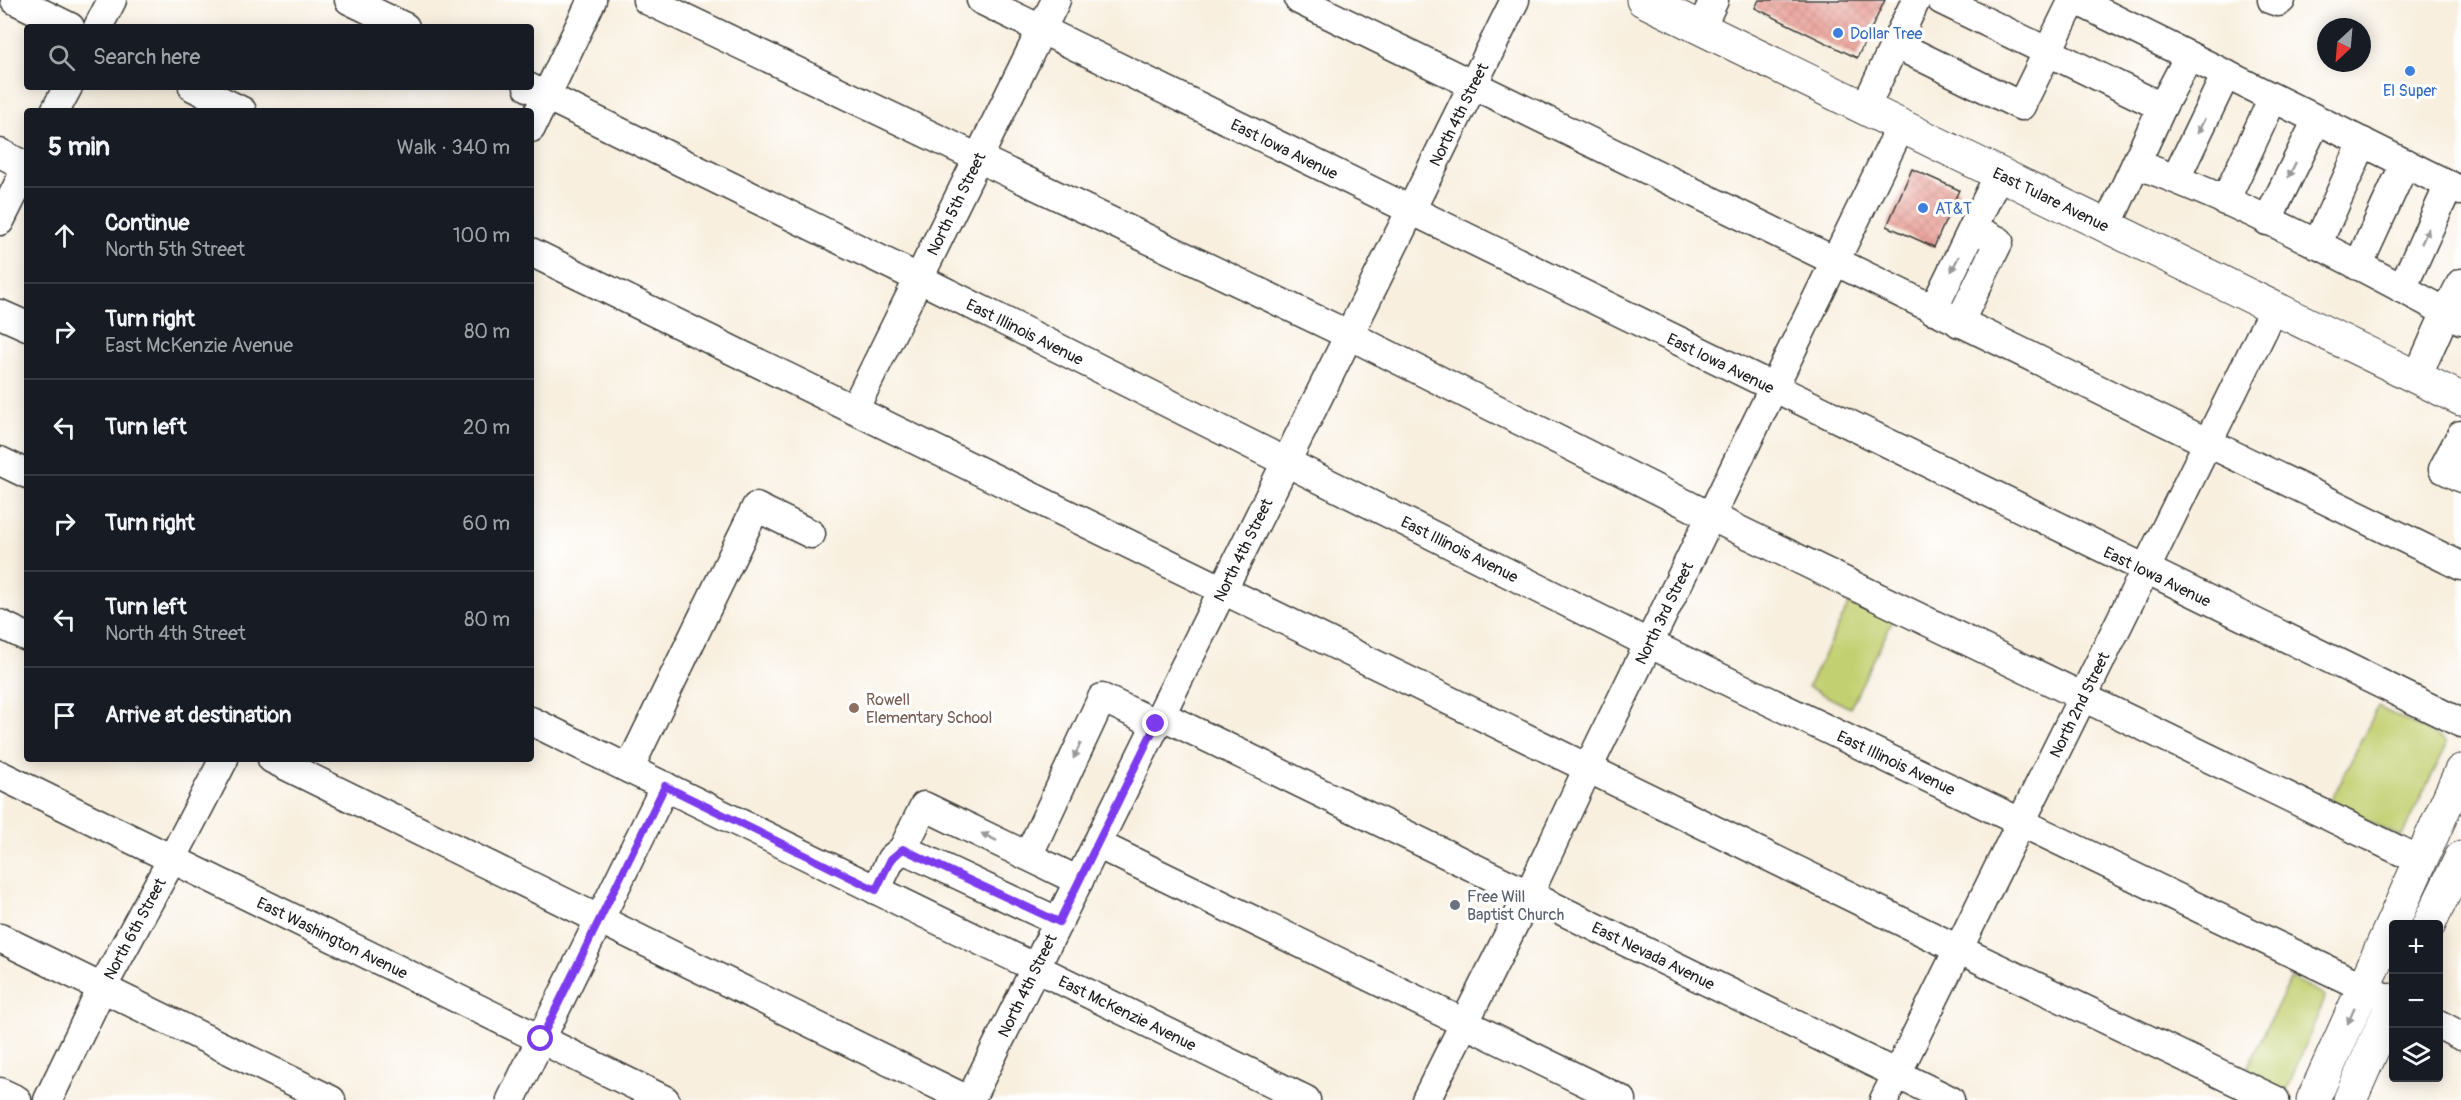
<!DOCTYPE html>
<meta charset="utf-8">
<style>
body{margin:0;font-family:Pangolin,sans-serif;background:#20242c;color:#f1f3f6}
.controls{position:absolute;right:18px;bottom:18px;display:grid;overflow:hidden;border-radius:6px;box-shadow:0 3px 15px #0003}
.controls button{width:54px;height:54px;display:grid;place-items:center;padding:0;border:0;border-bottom:2px solid #363941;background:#171b24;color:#f1f3f6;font:30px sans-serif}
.compass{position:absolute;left:2317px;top:18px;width:54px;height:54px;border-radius:50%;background:#171b24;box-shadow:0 3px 15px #0003;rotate:206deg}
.stop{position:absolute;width:18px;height:18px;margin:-14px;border:4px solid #7c3aed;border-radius:50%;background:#fff}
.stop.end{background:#7c3aed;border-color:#fff;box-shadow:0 2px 6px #0008}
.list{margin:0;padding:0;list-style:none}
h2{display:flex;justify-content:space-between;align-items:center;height:78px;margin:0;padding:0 24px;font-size:26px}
h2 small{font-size:20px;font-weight:400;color:#9ea1a6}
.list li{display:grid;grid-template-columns:39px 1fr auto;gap:18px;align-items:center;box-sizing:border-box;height:96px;padding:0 24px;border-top:2px solid #363941}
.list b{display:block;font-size:22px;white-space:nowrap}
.list p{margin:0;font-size:20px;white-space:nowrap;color:#9ea1a6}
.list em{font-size:20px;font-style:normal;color:#9ea1a6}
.icon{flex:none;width:33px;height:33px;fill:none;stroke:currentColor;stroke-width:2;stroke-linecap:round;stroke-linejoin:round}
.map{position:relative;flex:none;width:2461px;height:1100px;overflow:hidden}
.search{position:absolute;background:#171b24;box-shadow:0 3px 15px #0003;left:24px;top:24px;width:510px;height:66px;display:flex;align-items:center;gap:15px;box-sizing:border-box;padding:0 21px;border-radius:6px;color:#9ea1a6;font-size:22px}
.panel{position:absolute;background:#171b24;box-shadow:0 3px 15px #0003;left:24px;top:108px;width:510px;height:654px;border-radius:6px}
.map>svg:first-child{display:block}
</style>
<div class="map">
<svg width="2461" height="1100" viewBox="0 0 2461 1100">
<defs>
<pattern id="building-cross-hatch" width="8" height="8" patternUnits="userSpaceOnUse" patternTransform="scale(1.5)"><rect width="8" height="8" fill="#ea9f96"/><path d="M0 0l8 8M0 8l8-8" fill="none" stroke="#c88881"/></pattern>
</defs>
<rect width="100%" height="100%" fill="#fff"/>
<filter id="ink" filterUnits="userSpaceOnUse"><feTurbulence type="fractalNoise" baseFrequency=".0167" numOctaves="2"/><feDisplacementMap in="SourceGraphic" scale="12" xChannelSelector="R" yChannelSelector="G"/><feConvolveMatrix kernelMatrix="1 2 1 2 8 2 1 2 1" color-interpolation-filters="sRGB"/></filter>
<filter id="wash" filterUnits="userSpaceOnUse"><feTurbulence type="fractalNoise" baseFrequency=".008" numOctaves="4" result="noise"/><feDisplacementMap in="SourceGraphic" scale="24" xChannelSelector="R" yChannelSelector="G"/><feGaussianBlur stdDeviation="1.35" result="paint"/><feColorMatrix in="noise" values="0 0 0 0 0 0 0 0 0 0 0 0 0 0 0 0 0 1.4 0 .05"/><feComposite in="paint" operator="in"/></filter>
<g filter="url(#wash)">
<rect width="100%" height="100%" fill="#f8efdf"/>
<!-- green -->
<path fill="#c3d072" stroke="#707647" stroke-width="1.5" d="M1855,592l42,20 -47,96 -42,-21z
M2378,707l64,31 4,4v5l-45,90 -71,-34z
M2291,978l30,15 4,3 -1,5 -39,93 -41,-20z"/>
<g id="blocks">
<!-- building -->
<path fill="url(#building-cross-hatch)" d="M1759,0h126l-28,58 -102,-50z
M1912,169l47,21 -25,57 -47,-21z"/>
</g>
</g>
<g filter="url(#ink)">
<use href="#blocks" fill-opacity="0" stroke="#3d3c39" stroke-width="1.5"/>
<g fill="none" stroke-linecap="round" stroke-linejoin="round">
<defs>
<g id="minor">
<path d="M15,0l55,27"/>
<path d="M349,0l56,27"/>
<path d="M647,0l702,335 361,181 711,345"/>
<path id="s1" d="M981,0c493,241 985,485 1480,723"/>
<path d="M1299,0l1162,566"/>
<path d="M1916,0l-21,44 126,62 52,-106"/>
<path d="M1941,0l221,107 27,-51 272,135"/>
<path d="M2076,0l113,56"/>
<path d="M2272,0l6,2 3,-2"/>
<path d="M98,27l14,-27"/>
<path d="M1701,28l13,-28"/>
<path d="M193,87l49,24"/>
<path id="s2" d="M528,87l390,191 730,365 736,354"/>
<path d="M1865,108l30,-64"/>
<path d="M55,111l13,-24"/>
<path d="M531,128l61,-128"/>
<path d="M0,153l27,14"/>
<path d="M2136,164c107,39 210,94 310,148l-29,65"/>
<path d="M2176,178l50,-104"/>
<path d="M2225,201l48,-103"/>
<path d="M0,221l27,-54"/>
<path d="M2267,221l50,-101"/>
<path d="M2107,226l55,-119"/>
<path d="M2317,245l46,-103"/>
<path d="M531,252l1429,698 315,150"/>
<path d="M2358,266l47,-103"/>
<path d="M2461,283l-15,29 15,8"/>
<path d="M2402,289l47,-104"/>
<path d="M1933,310l66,-136"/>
<path d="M0,314l27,12"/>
<path d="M1959,323l40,-82 -26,-13"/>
<path id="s3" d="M854,410l202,-410"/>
<path d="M2461,435l-18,34 18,9"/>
<path d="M0,461l27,13"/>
<path d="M0,624l27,13"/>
<path id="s4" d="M1161,715l789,385"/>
<path id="s5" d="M531,721l775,379"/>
<path d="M272,759l696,341"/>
<path d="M629,769l127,-262 55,27"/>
<path id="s6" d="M0,775l665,325"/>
<path d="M1097,844l525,256"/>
<path d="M903,849l156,73"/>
<path d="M1028,856l74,-158 55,26"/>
<path d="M876,890l15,-31 12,-10 21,-43 155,75"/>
<path d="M0,938l331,162"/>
<path d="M2438,1024l23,12"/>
<path d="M0,1092l17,8"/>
<path id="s7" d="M48,1100l54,-112 70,-129 52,-100"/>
<path d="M511,1100l154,-314"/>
<path id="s8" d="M970,1100l545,-1100"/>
<path id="s9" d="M1426,1100l103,-206 59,-126 313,-642"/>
<path id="s10" d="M1884,1100c131,-264 260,-528 390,-792"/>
</g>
<g id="major">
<path id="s11" d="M1643,0l818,399"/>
<path d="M2429,924l32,-66"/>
<path d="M2313,1100l148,-329"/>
<path d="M2350,1100l44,-100"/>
</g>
</defs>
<!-- minor casing -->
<use href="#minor" stroke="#3d3c39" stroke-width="31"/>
<!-- major casing -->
<use href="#major" stroke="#3d3c39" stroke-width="35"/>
<!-- minor -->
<use href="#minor" stroke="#fff" stroke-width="28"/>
<!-- major -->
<use href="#major" stroke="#fff" stroke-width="33"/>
</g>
<!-- one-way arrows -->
<defs><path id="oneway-solid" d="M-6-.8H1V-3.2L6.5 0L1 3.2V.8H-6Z" transform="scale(1.5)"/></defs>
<g fill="#999">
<use href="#oneway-solid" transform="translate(2201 126) rotate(116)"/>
<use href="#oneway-solid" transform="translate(2292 170) rotate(116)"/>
<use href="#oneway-solid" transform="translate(2425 236) rotate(-65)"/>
<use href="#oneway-solid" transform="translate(1955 264) rotate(116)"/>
<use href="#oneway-solid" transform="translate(1077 751) rotate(115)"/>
<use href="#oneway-solid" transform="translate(989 837) rotate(-154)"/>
<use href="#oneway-solid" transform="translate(2351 1016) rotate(114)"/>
</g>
</g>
<g fill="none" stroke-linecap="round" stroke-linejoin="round" filter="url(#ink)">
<!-- route -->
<path stroke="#7c3aed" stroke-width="8" d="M541,1039l124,-253 211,104 15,-31 12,-10 156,73 97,-198"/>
</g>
<!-- markers -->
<g fill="#3f7fe0" stroke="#fff" stroke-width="2">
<circle cx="1838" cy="33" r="6"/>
<circle cx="2410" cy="71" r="6"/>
<circle cx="1923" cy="208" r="6"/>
</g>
<circle fill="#8d6e63" stroke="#fff" stroke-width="2" cx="854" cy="708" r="6"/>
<circle fill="#6b7280" stroke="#fff" stroke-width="2" cx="1455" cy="905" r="6"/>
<g text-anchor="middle" stroke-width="6" stroke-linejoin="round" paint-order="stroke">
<!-- shop labels -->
<g font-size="16" fill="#366cbe" stroke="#fff" text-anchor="start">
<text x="1850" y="39">Dollar Tree</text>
<text x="2410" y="96" text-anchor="middle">El Super</text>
<text x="1935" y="214">AT&amp;T</text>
</g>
<!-- street labels -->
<g font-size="16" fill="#1c1c1c" stroke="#fff">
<text dy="6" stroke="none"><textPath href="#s8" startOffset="1100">North 4th Street</textPath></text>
<text dy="6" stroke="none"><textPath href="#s1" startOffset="338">East Iowa Avenue</textPath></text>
<text dy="6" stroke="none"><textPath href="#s11" startOffset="454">East Tulare Avenue</textPath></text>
<text dy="6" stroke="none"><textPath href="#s3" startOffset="230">North 5th Street</textPath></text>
<text dy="6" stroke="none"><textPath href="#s2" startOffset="554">East Illinois Avenue</textPath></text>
<text dy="6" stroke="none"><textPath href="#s1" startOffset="824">East Iowa Avenue</textPath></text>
<text dy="6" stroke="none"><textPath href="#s2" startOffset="1040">East Illinois Avenue</textPath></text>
<text dy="6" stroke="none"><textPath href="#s8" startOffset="614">North 4th Street</textPath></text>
<text dy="6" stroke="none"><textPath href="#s1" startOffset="1310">East Iowa Avenue</textPath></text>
<text dy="6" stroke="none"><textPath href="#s9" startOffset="542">North 3rd Street</textPath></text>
<text dy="6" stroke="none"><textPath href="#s10" startOffset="441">North 2nd Street</textPath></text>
<text dy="6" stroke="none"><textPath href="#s2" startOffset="1526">East Illinois Avenue</textPath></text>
<text dy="6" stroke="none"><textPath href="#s7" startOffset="192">North 6th Street</textPath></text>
<text dy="6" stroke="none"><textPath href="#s6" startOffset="370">East Washington Avenue</textPath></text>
<text dy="6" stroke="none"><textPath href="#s4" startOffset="548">East Nevada Avenue</textPath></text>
<text dy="6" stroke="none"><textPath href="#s8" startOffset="128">North 4th Street</textPath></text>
<text dy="6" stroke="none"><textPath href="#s5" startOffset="664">East McKenzie Avenue</textPath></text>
</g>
<!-- education labels -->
<g font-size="16" fill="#785e54" stroke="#fff" text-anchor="start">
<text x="866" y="705">Rowell<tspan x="866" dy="18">Elementary School</tspan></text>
</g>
<!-- worship labels -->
<g font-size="16" fill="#5b616d" stroke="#fff" text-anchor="start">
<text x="1467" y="902">Free Will<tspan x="1467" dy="18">Baptist Church</tspan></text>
</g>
</g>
</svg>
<div class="controls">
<button>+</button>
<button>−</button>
<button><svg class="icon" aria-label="layers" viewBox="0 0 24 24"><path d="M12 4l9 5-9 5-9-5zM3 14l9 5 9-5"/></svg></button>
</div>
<svg class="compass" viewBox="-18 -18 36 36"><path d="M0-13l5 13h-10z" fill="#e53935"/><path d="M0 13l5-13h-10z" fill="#9ea1a6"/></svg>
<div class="stop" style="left:541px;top:1039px"></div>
<div class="stop end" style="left:1156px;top:724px"></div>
<div class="search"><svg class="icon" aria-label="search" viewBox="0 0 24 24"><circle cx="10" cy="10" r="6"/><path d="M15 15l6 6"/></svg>Search here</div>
<section class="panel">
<h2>5 min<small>Walk · 340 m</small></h2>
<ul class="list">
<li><svg class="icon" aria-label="ahead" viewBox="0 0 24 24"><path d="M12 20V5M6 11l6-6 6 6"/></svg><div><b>Continue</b><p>North 5th Street</p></div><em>100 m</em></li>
<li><svg class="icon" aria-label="right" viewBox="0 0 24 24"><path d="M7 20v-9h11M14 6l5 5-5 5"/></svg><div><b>Turn right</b><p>East McKenzie Avenue</p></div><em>80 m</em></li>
<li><svg class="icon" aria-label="left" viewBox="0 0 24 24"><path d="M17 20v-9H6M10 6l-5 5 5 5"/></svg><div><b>Turn left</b></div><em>20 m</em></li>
<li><svg class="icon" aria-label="right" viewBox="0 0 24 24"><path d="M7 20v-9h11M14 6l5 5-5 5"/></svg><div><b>Turn right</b></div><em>60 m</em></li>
<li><svg class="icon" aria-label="left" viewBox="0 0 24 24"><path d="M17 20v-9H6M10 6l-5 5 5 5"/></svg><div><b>Turn left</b><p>North 4th Street</p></div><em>80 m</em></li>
<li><svg class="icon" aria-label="arrive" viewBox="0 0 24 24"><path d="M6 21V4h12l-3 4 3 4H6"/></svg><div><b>Arrive at destination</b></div></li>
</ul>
</section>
</div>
